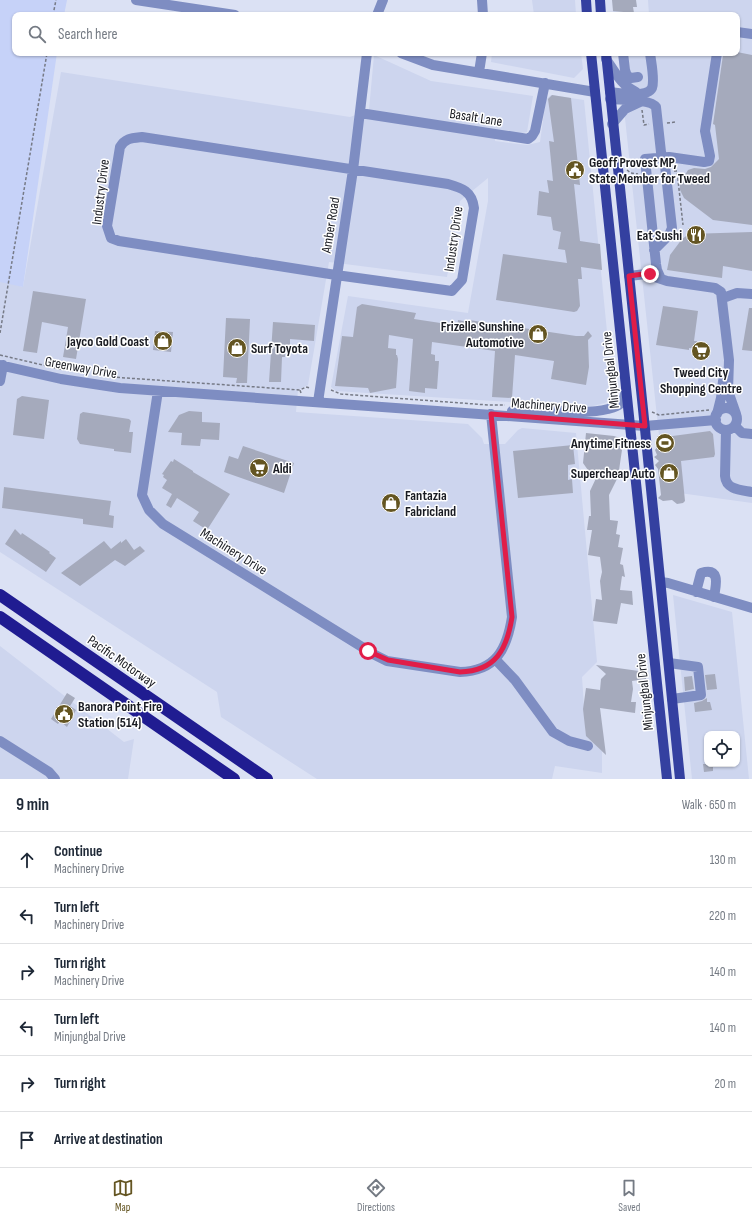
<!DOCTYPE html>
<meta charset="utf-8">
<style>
body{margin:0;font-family:"Sofia Sans Condensed",sans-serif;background:#f6f6f7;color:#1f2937}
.controls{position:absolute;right:12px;bottom:12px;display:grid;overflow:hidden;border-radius:8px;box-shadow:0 1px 3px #0004}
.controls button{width:36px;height:36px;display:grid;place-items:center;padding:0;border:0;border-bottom:1px solid #e0e1e3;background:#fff;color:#1f2937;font:20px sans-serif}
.stop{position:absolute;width:12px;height:12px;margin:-9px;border:3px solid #e11d48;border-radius:50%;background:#fff}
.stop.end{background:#e11d48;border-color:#fff;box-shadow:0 1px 4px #0008}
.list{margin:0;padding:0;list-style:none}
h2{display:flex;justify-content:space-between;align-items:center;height:52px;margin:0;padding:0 16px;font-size:17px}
h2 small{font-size:13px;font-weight:400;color:#747a83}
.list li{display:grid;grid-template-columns:26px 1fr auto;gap:12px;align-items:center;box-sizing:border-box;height:56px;padding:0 16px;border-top:1px solid #e0e1e3}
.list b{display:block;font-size:15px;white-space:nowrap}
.list p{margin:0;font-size:13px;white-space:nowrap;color:#747a83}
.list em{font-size:13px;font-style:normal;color:#747a83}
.icon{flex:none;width:22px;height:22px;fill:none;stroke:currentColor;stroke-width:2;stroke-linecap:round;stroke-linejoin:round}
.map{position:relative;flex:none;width:752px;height:779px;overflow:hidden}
.search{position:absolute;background:#fff;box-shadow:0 1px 3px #0004;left:12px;right:12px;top:12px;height:44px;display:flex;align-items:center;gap:10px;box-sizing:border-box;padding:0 14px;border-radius:8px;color:#747a83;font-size:15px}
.sheet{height:388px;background:#fff}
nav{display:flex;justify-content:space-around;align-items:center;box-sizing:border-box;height:56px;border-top:1px solid #e0e1e3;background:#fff;font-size:11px;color:#747a83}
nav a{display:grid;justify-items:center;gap:2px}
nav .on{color:#645522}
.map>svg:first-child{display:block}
</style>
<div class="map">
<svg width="752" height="779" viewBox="0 0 752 779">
<rect width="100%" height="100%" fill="#dbe1f4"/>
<!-- built -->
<path fill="#cdd5ee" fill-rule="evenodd" d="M532,0h43l1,15h-42z
M648,0h104v503l-87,-12 -47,-438h119v-38h-88z
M613,11l21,2 14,2h-34z
M492,53h89l2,16 -9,9 -83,-16z
M374,55l57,26 102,15 -6,36 -8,2 -23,-2 -1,9 32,4 13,-3 6,-43 5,-4 33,5 29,292 -2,7 -6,4 -16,4 -253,-16 -5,-4 17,-91 120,17 20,-112v-23l-28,23 -13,76 -118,-15 -21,123 -10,5 -2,22 172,12 14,14 2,6h21l13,-14 4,-2 54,5 21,229 -15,15 4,58 16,16v22l-47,-7 -3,13h-235l-96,-62 -4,-25 -217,-140v-272l23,7 38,-215 289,45 19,-7z
M673,595l59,17 17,167h-57zM707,734h30v30h-30z
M0,646l124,96 10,-3 -6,40h-128z"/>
<!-- green -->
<path fill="#c6d2f8" d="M0,0h67l-3,15h-49v38h42l-34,234 -23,-5z"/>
<!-- building -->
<path fill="#a5aabc" d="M612,0h24l1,7h-4l1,6 -21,-2z
M737,52l15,3v170l-39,-5 -29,-22 -4,-8v-7l8,-13 6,-2 11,1 6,-2 8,-8 -4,-34 -2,-1 10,-69 1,-2z
M552,95l19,3 9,87 -6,-1 6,57 20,3 2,26 -21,-3 1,12h-4l2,27 -3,5 -3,1 -78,-12 7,-46 64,9 -2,-13 -7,-1 3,-17 -8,-2 -2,-13 -14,-2 2,-24 10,2 -2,-13 6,1 -4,-40 5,1 -6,-43z
M752,232v39l-29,-5 -1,12 -55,-8 3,-15 12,-16 7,-5z
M33,291l53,8 -10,60 -13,-2 5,-30 -26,-5 -5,31 -14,-2z
M362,304l54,9 -2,6 33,5 -1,3 11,2 1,-9 10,2 1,-2 107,16h8l4,-5 4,5 -4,4 1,27 -3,18 -35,-6 3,-18 -39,-6 -3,43 -20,-1 3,-46 -63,-9 -1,12 4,1v6h4l-2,28 -12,-1v5l-16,-2 4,-52 -24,-4 -1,13 8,1v6h1l1,4 -2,29 -26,5 -2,-5 -33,-2 7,-50 11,1 4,-30z
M663,306l35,5 -4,30h3l-2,8 -6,-1v2l-33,-5z
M749,308h3v43l-10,-1z
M226,318l24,1 -3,64h-11l1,-5 -14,-1z
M273,322l42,3 -1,16 -24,-2v10h-5v8h-3l-1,25h-12z
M155,331l18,1 -2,20 -18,-2z
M22,396l27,4 -5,39 -31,-4 4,-36z
M189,411l13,1v10l18,1 -1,17 -18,-1 -1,7 -19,-1 1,-12 -14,-1 11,-17z
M83,412l46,7 2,2 -2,11h4l-2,21 -17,-2v-2l-34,-5 -3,-5 3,-25z
M710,431l3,3 2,20 -1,3 -33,4 4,40 -2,2 -6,1 -5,-4 -9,1 -5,-3 3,-3 -3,-26 -3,-4 4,-4 -5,-4 3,-2 -2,-5 10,-13z
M586,433l28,3 6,2 3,5 -5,34 -9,18 1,25 8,1 -2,13 4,1 -2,12 5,1 -3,16 3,1 2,12 -3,-1 -2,14 12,1 1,14 -12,-2 -4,21 -24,-3 3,-22 6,1 -2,-19 2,-9 -2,-15 -12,-2 4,-25h-5l2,-14h2l-1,-25 8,-17 -8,-1 -7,-10z
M573,445l2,19 -7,1v15l4,-1 1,14 -55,5 -5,-47z
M243,446l51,17 -10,30 -60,-21 5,-16 9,3z
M174,459l19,12v1l37,22 -23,36 -14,-9 6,-9 -22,-14 -6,10 -5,-3 6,-11 -10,-6 5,-8 -4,-3 1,-2 -2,-1 9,-13 2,1z
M4,487l107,14 -2,14 5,1 -1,12 -30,-4v-5l-81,-11z
M15,529l6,6 1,-2 28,19 -1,1 7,5 -10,14 -41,-28z
M126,539l8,11 6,-4 5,5 -20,15 -10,-6 -35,26 -19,-13 43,-32 7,8 10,-8v2z
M596,665l50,7v7l-14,2 1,8 -2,13h5l-1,11 -35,-5 6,47 -20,-19 -3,-27 3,-21 14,2 1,-11 5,-5z
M715,674l2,15 -10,1 -2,-15z
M692,676l2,13 -9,2 -1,-14z
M67,693l8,5 -5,8 6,4 -9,17 -7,-6 -2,3 -7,-5z
M707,698v4h3l2,8 -17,2 -1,-9 8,-2z
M703,764h10v7l-9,1z"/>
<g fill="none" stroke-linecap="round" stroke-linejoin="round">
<!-- path -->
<path stroke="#767a86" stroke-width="1.5" stroke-dasharray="3 2" stroke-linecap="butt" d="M53,15l3,-15
M642,110l2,15 5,-1
M667,123l9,-1
M627,170l4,3 7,1
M674,171h3l6,54
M0,333l47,-280
M0,355l64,15
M112,377l188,13
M331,390l10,4 147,11h17
M301,393l-1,-3 6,-3 4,1
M652,412l7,3 50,-5"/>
<!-- minor -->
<path stroke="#7e8dc2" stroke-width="10" d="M136,0l99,15
M482,0l1,15
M377,15l6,-15
M737,32l15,2
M401,53l32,12 162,27
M623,53l2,17 2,6 4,2 7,-1
M606,59c9,13 15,26 30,33
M479,72l3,-19
M610,92c9,1 37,6 42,-4 3,-8 -1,-26 -2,-35
M610,99c10,1 41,0 46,8l5,45 4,14 7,62 -3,7 -15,15
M360,113l168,26 4,-3 3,-5 10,-48
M612,124l13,-15 15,-7
M142,137l306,47c14,4 24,7 26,24l-12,72 -10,11 -116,-16 -217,-34 -8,-3 -4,-12 13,-79c5,-9 12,-9 22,-10z
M629,276l17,-2 21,7 48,7 6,4 8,68 -1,31 8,23
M661,279l-4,-9 -1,-6 -11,-105 24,-2 35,5 5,-1 1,-5 -5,-25 12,-78
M723,298l14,-5 15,1
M0,365l61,14 59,9 525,38 71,-6
M0,381l3,-16
M158,391l-16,104 7,15 14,14 212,131 12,6 73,11c36,-1 47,-23 52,-55l-21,-203
M318,402l35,-232 14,-117
M715 419a11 11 0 1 1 22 0a11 11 0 1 1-22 0Z
M512,411c31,-6 64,6 96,-2 4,-1 9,-2 12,-5 4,-3 5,-9 6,-14
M717,414l4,-16 2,-17
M735,426l7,7 10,1
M726,430l-1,46c1,14 16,14 27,16
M661,582l7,1 84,25
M696,592l5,-19c20,-6 15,12 13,24
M495,659l20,21 38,52 16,9 19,5
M669,663l29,4 3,28 -29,4
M0,741l49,31 6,7"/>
<!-- major -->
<path stroke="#3440a0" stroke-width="10" d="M586,0l1,15
M600,0l1,15
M591,53l76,726
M606,53l37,356 37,370"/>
<!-- highway -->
<path stroke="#201c91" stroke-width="12" d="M0,595l267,184
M0,617l234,162"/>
</g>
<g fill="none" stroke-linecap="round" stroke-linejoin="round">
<!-- route -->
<path stroke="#e11d48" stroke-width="5" d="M368,651l20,9 72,12c36,-1 47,-23 52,-55l-21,-203 154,12 -16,-150 14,-2h7"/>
</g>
<!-- icons -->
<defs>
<symbol id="civic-disc" viewBox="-11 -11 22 22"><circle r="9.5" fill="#645522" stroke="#fff"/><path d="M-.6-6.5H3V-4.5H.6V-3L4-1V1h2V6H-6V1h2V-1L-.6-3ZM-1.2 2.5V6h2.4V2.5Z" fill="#fff"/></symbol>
<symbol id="restaurant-disc" viewBox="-11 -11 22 22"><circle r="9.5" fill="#645522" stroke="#fff"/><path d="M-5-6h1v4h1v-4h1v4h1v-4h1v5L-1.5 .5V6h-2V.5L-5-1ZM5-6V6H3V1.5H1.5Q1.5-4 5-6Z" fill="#fff"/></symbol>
<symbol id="shop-disc" viewBox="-11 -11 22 22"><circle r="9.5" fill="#645522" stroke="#fff"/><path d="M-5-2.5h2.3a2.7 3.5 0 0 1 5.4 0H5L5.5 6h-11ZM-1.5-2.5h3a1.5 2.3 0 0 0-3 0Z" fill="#fff"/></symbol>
<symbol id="supermarket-disc" viewBox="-11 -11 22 22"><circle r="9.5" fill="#645522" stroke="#fff"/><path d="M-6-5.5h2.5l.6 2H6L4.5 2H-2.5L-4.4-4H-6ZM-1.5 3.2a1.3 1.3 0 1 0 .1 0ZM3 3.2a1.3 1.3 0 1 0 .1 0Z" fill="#fff"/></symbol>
<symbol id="stadium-disc" viewBox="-11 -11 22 22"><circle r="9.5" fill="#645522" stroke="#fff"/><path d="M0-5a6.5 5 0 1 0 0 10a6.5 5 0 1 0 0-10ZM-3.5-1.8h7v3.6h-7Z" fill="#fff"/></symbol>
</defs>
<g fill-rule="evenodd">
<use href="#civic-disc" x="564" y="159" width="22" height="22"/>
<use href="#restaurant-disc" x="685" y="224" width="22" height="22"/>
<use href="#shop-disc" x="527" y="323" width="22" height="22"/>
<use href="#shop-disc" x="152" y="330" width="22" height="22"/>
<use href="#shop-disc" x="226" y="337" width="22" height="22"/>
<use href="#supermarket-disc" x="690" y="340" width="22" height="22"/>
<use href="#stadium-disc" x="654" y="432" width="22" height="22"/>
<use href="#supermarket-disc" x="248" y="457" width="22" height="22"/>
<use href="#shop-disc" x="658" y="462" width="22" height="22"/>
<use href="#shop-disc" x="380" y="492" width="22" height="22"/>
<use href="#civic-disc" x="53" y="703" width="22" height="22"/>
</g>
<g text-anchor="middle" stroke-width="3" stroke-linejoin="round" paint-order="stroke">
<!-- street labels -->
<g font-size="14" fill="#191b22" stroke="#fff">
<text transform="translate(476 117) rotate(9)" y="5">Basalt Lane</text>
<text transform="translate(100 192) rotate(-83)" y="5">Industry Drive</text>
<text transform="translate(330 225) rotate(-81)" y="5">Amber Road</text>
<text transform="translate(453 239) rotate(-82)" y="5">Industry Drive</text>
<text transform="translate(81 367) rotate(10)" y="5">Greenway Drive</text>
<text transform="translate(610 370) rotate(-96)" y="5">Minjungbal Drive</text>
<text transform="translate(549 405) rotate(4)" y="5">Machinery Drive</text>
<text transform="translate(234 551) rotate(32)" y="5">Machinery Drive</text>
<text transform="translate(122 661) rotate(35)" y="5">Pacific Motorway</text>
<text transform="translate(644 692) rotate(-96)" y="5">Minjungbal Drive</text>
</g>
<!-- poi labels -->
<g font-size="14" font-weight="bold" fill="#191b22" stroke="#fff" text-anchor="start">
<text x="589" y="167">Geoff Provest MP,<tspan x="589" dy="16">State Member for Tweed</tspan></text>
<text x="682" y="240" text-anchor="end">Eat Sushi</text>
<text x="524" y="331" text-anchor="end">Frizelle Sunshine<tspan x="524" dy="16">Automotive</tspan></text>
<text x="149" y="346" text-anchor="end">Jayco Gold Coast</text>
<text x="251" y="353">Surf Toyota</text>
<text x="701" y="377" text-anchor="middle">Tweed City<tspan x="701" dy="16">Shopping Centre</tspan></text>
<text x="651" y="448" text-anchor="end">Anytime Fitness</text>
<text x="273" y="473">Aldi</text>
<text x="655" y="478" text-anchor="end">Supercheap Auto</text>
<text x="405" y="500">Fantazia<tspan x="405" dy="16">Fabricland</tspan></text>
<text x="78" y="711">Banora Point Fire<tspan x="78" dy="16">Station (514)</tspan></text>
</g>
</g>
</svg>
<div class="controls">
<button><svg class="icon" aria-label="locate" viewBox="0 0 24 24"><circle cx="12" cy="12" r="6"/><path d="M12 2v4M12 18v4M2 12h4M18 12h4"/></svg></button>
</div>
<div class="stop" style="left:368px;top:651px"></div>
<div class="stop end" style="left:650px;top:274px"></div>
<div class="search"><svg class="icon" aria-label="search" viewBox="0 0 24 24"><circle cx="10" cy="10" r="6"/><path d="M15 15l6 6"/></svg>Search here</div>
</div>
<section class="sheet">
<h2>9 min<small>Walk · 650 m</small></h2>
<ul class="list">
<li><svg class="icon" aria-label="ahead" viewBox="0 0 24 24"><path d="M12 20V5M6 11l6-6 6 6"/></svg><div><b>Continue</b><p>Machinery Drive</p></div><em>130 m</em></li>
<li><svg class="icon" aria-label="left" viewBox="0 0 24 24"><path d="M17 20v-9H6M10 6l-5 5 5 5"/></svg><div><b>Turn left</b><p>Machinery Drive</p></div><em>220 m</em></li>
<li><svg class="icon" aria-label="right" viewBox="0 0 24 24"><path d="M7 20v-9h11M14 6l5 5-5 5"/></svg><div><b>Turn right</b><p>Machinery Drive</p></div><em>140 m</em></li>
<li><svg class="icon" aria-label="left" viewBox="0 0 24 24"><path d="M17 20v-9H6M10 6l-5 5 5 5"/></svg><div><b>Turn left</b><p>Minjungbal Drive</p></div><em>140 m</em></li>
<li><svg class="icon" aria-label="right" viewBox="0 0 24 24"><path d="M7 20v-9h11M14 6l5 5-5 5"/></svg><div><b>Turn right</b></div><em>20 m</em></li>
<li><svg class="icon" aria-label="arrive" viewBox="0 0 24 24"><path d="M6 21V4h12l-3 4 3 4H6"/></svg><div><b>Arrive at destination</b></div></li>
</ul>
</section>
<nav>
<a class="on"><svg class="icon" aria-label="map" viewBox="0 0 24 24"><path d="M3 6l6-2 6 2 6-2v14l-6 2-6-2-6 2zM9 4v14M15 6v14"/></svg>Map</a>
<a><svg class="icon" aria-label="directions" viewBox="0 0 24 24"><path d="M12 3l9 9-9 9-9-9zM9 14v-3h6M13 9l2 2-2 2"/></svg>Directions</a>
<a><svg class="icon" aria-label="saved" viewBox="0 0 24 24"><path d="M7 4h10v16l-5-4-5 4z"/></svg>Saved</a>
</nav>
